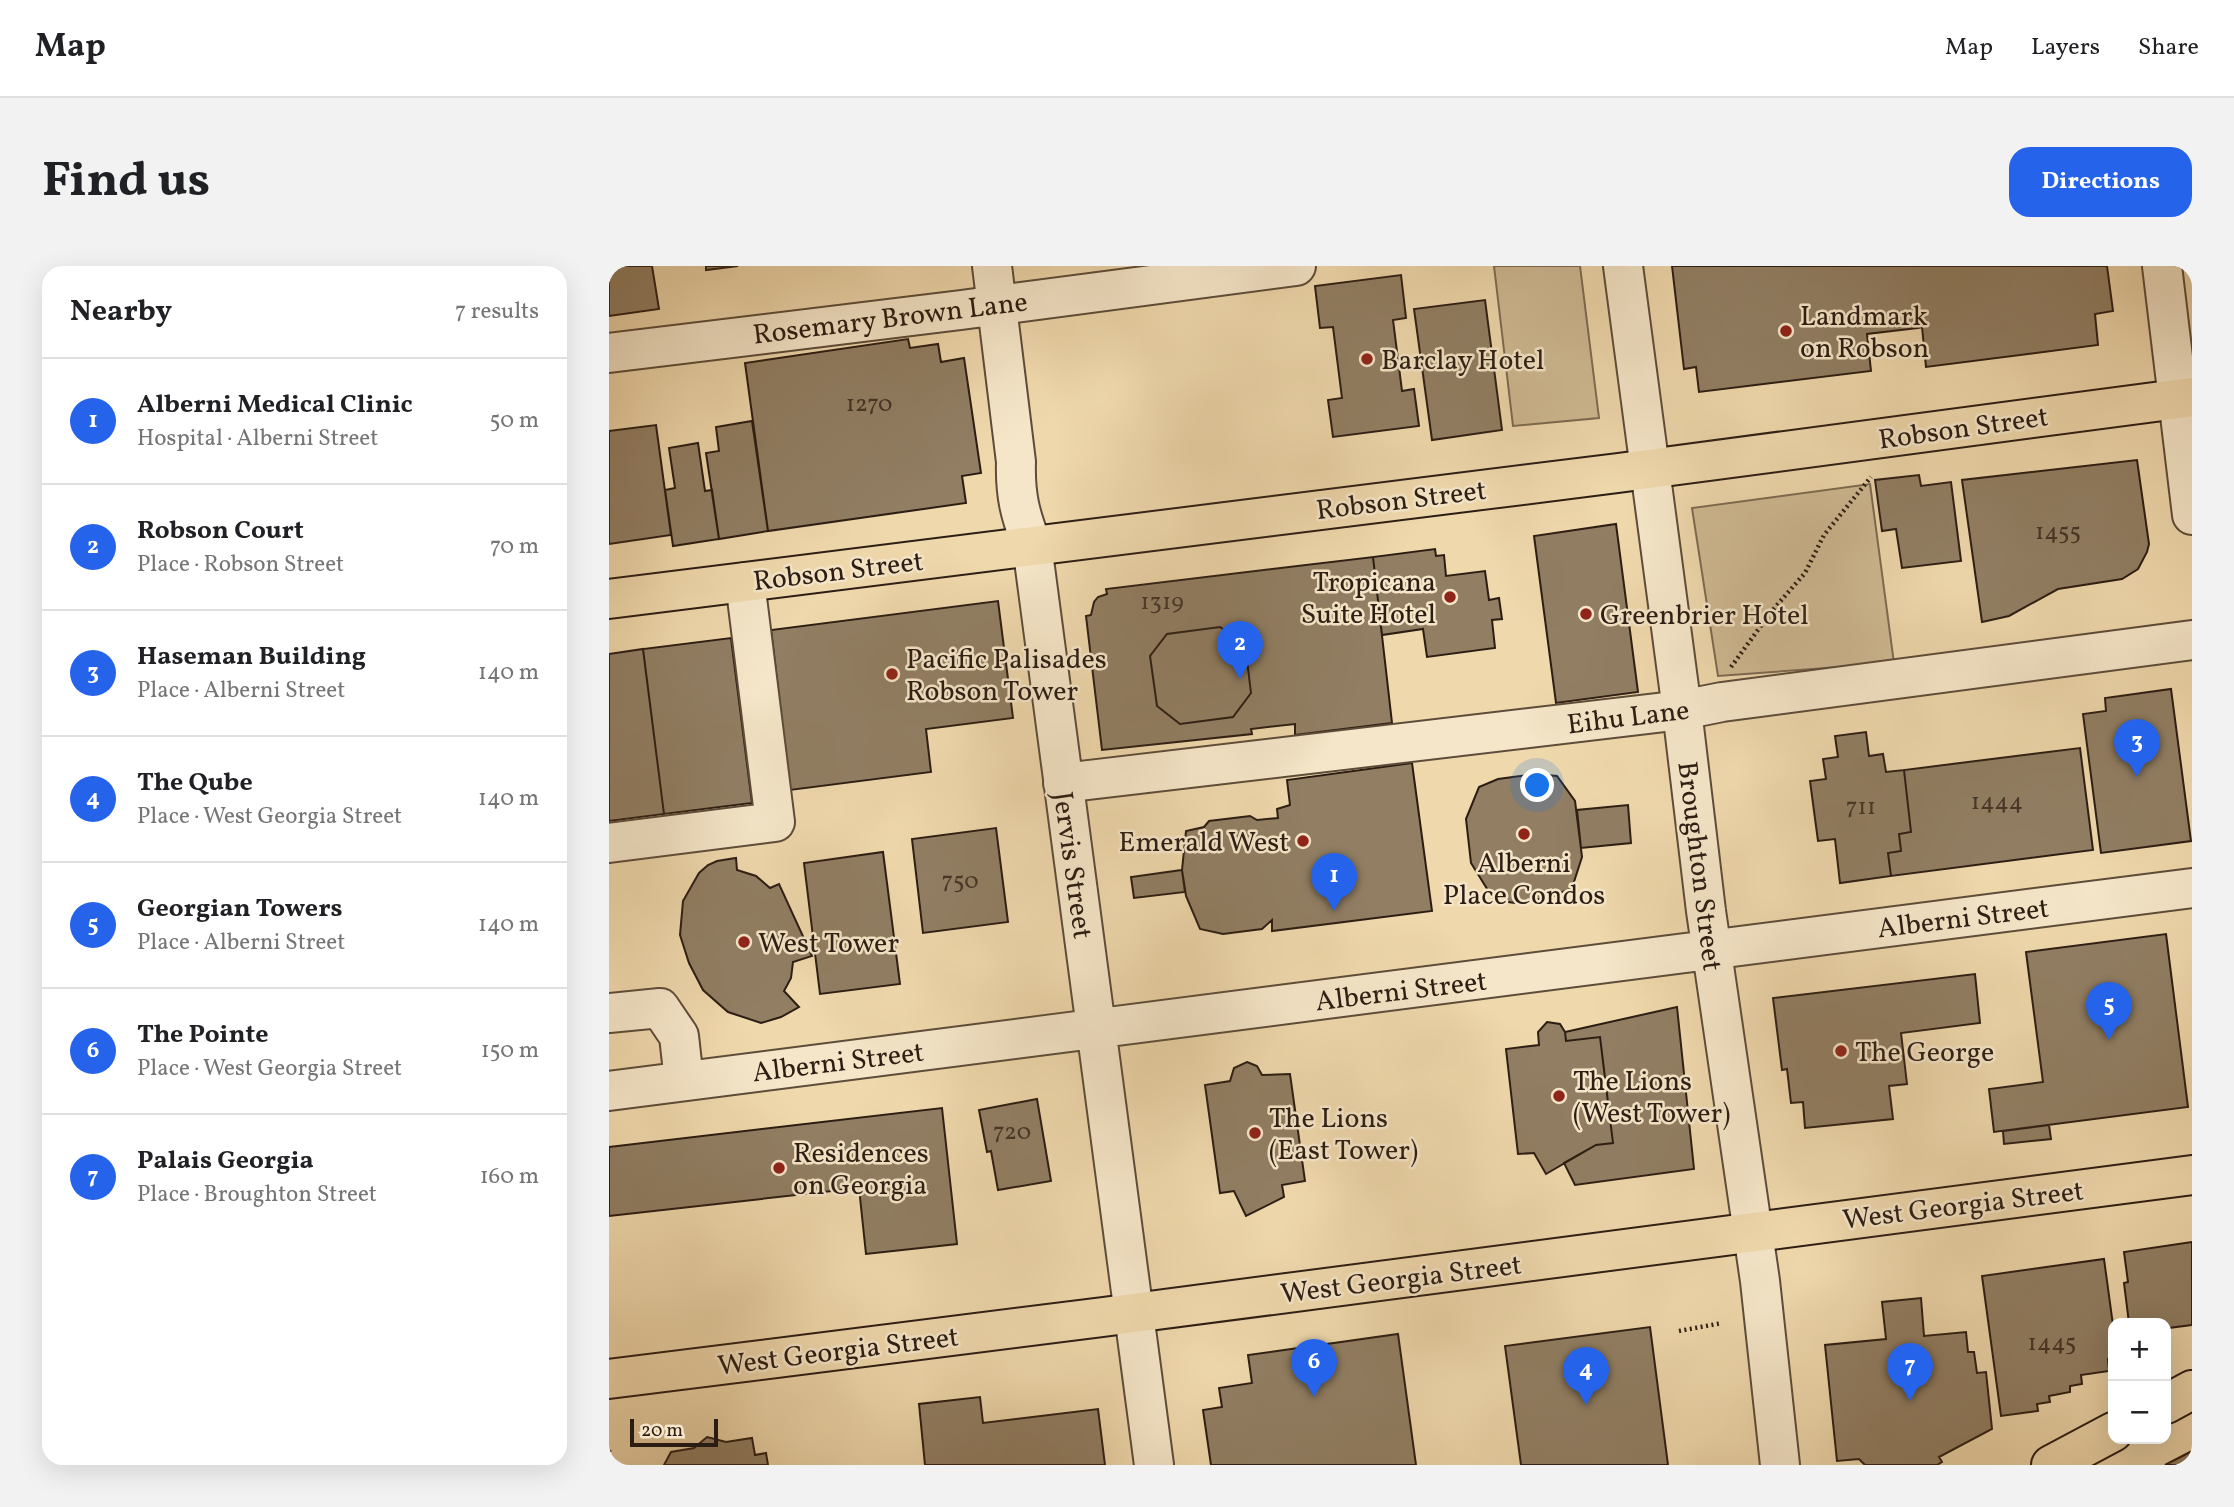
<!DOCTYPE html>
<meta charset="utf-8">
<style>
body{margin:0;font-family:Vollkorn,serif;background:#f2f2f2;color:#202124}
.controls{position:absolute;right:21px;bottom:21px;display:grid;overflow:hidden;border-radius:14px;box-shadow:0 7px 28px #0002}
.controls button{width:63px;height:63px;display:grid;place-items:center;padding:0;border:0;border-bottom:2px solid #e0e0e0;background:#fff;color:#202124;font:35px sans-serif}
.scale{position:absolute;left:21px;bottom:18px;width:88px;box-sizing:border-box;padding-left:7px;border:4px solid #2c1d13;border-top:0;font-size:19px;line-height:24px;white-space:nowrap;color:#2c1d13;-webkit-text-stroke:5px #f5e6c9;paint-order:stroke}
.you{position:absolute;left:929px;top:520px;width:24px;height:24px;margin:-18px;border:5px solid #fff;border-radius:50%;background:#1a73e8;box-shadow:0 0 0 10px #1a73e833}
.badge{display:grid;place-items:center;width:46px;height:46px;border-radius:50%;background:#2563eb;color:#fff;font-size:23px;font-weight:700}
.pin{position:absolute;translate:-50% -58px;filter:drop-shadow(0 2px 4px #0008)}
.pin::after{content:'';position:absolute;top:37px;width:24px;height:21px;background:inherit;clip-path:polygon(0 0,100% 0,50% 100%)}
.list{margin:0;padding:0;list-style:none}
h2{display:flex;justify-content:space-between;align-items:center;height:91px;margin:0;padding:0 28px;font-size:30px}
h2 small{font-size:23px;font-weight:400;color:#757577}
.list li{display:grid;grid-template-columns:46px 1fr auto;gap:21px;align-items:center;box-sizing:border-box;height:126px;padding:0 28px;border-top:2px solid #e0e0e0}
.list b{display:block;font-size:26px;white-space:nowrap}
.list p{margin:0;font-size:23px;white-space:nowrap;color:#757577}
.list em{font-size:23px;font-style:normal;color:#757577}
.map{position:relative;flex:none;width:1583px;height:1199px;overflow:hidden;border-radius:21px}
header{display:flex;align-items:center;gap:42px;box-sizing:border-box;height:98px;padding:0 35px;background:#fff;border-bottom:2px solid #e0e0e0}
header strong{font-size:33px}
nav{display:flex;gap:38px;margin-inline-start:auto;font-size:24px}
.intro{display:flex;align-items:center;justify-content:space-between;box-sizing:border-box;height:168px;padding:0 42px}
h1{margin:0;font-size:49px}
.button{padding:18px 32px;border-radius:21px;background:#2563eb;color:#fff;font-size:24px;font-weight:700}
main{display:flex;gap:42px;padding:0 42px}
aside{flex:1;background:#fff;border-radius:21px;box-shadow:0 7px 28px #0002}
.map>svg:first-child{display:block}
</style>
<header>
<strong>Map</strong>
<nav><a>Map</a><a>Layers</a><a>Share</a></nav>
</header>
<div class="intro"><h1>Find us</h1><a class="button">Directions</a></div>
<main>
<aside>
<h2>Nearby<small>7 results</small></h2>
<ul class="list">
<li><span class="badge">1</span><div><b>Alberni Medical Clinic</b><p>Hospital · Alberni Street</p></div><em>50 m</em></li>
<li><span class="badge">2</span><div><b>Robson Court</b><p>Place · Robson Street</p></div><em>70 m</em></li>
<li><span class="badge">3</span><div><b>Haseman Building</b><p>Place · Alberni Street</p></div><em>140 m</em></li>
<li><span class="badge">4</span><div><b>The Qube</b><p>Place · West Georgia Street</p></div><em>140 m</em></li>
<li><span class="badge">5</span><div><b>Georgian Towers</b><p>Place · Alberni Street</p></div><em>140 m</em></li>
<li><span class="badge">6</span><div><b>The Pointe</b><p>Place · West Georgia Street</p></div><em>150 m</em></li>
<li><span class="badge">7</span><div><b>Palais Georgia</b><p>Place · Broughton Street</p></div><em>160 m</em></li>
</ul>
</aside>
<div class="map">
<svg width="1583" height="1199" viewBox="0 0 1583 1199">
<rect width="100%" height="100%" fill="#efd8ac"/>
<filter id="stains"><feTurbulence type="fractalNoise" baseFrequency=".00286" numOctaves="4"/><feColorMatrix values="0 0 0 0 .2 0 0 0 0 .09 0 0 0 0 .02 0 0 0 .5 -.17"/></filter>
<radialGradient id="worn" r=".72"><stop offset=".6" stop-color="#630" stop-opacity="0"/><stop offset="1" stop-color="#630" stop-opacity=".3"/></radialGradient>
<!-- green -->
<path fill="#ceb892" stroke="#7d6a52" stroke-width="2" d="M885,0h86l19,152 -86,8z
M1261,218l24,179 -176,13 -26,-168z"/>
<!-- building -->
<path fill="#917e63" stroke="#2c1d13" stroke-width="2" d="M0,0h43l7,43 -50,7z
M97,0h32l-32,4z
M1063,0h435l6,45 -18,3 3,31 -172,22 -4,-40 -4,1 -51,6 4,37 -172,21 -3,-25 -12,2z
M792,9l5,43 -13,2 9,71 12,-2 5,37 -86,11 -5,-37 14,-2 -9,-71 -13,1 -5,-42z
M876,34l17,130 -70,10 -18,-131z
M299,73l2,9 28,-4 3,18 23,-4 17,115 -19,3 4,27 -198,28 -23,-168z
M143,155l16,110 -49,8 -13,-86 13,-2 -3,-24z
M47,159l15,110 -62,9v-113z
M89,177l7,48 7,-1 7,49 -46,7 -8,-56 10,-2 -6,-40z
M1528,194l12,84 -2,8 -9,17 -16,10 -64,10 -49,27 -27,6 -20,-142z
M1310,209l2,11 30,-4 10,79 -59,7 -6,-39 -14,2 -7,-51z
M1007,258l22,168 -82,11 -22,-167z
M826,283l1,7 8,-1 2,21 39,-5 4,29 10,-2 3,21 -10,1 3,28 -68,9 -4,-28 -41,6 -9,-78z
M764,291l19,166 -97,12v-11l-44,5 1,5 -150,16 -16,-134 5,-1 3,-13 4,-5 9,-3 -1,-5z
M389,335l15,117 -87,11 5,43 -141,18 -19,-160z
M611,361l25,17 6,49 -18,24 -53,7 -23,-18 -7,-50 17,-22z
M122,372l21,165 -88,11 -21,-165z
M34,383l21,165 -55,7v-167z
M1562,423l20,152 -90,12 -18,-139 23,-3 -1,-13z
M1257,466l3,24 14,-2 3,18 18,-2 7,62 -12,2 2,17 -13,2 3,23 -51,7 -5,-44 -17,2 -8,-60 16,-2 -3,-20 15,-2 -3,-21z
M1471,482l13,102 -202,26 -3,-23 13,-2 -2,-17 12,-2 -7,-62z
M803,497l20,148 -160,20v-11l-10,9 -39,5 -23,-5 -14,-33 -4,-26 4,-39 18,-4 5,-6 41,-5 7,4 21,-2 -1,-9 13,-4 -3,-25z
M927,508l21,2 18,25 7,56 -10,31 -21,9 -36,6 -21,-3 -23,-37 -5,-44 13,-32 19,-8z
M1019,539l3,38 -50,5 -4,-38z
M387,562l12,94 -85,11 -11,-94z
M274,586l17,132 -80,10 -16,-131z
M127,592l1,12 19,6 14,12 9,-4 33,72 -19,6 -2,16 -7,13 15,16 -18,10 -20,6 -33,-11 -25,-22 -14,-27 -9,-28 3,-34 16,-28 9,-8 9,-4z
M573,604l3,22 -51,6 -3,-21z
M1557,668l22,173 -194,25 -5,-43 54,-7 -17,-130z
M1366,708l5,49 -79,10 6,51 -18,2 4,33 -88,9 -2,-26 -12,1 -4,-34 -5,1 -9,-72z
M1068,741l17,162 -119,16 -11,-22 32,-18 17,-2 -13,-106 -34,4 -1,-9z
M938,756l13,2 5,8 1,9 34,-4 13,106 -17,2 -50,29 -12,-21 -16,1 -12,-105 33,-4 -1,-13z
M638,796l10,4 5,9 28,-1 15,107 -23,4 2,12 -38,19 -12,-25 -14,2 -15,-108 25,-4 4,-13z
M428,833l14,82 -53,9 -7,-39 -4,1 -8,-42z
M333,842l15,136 -91,10 -7,-66 -250,28v-69z
M1440,859l2,14 -47,5 -1,-13z
M1583,976v83l-23,3v4l-3,1v-10h-37l-5,-40 4,-1 -4,-30z
M1495,993l9,66v33l-5,1 1,12 -28,4 1,9 -12,2v6l-21,4 1,6 -13,2 1,7 -37,5 -19,-140z
M1312,1032l3,38 42,-4 2,20h6l3,21 9,-1 6,57 -53,28 3,5 -5,3h-72l-6,-6 -22,2 -12,-116 61,-6 -4,-37z
M1041,1061l18,138h-147l-16,-119z
M789,1068l18,131h-205l-8,-55 19,-3 -3,-19 33,-5 -4,-28z
M371,1131l3,26 115,-14 7,56h-180l-6,-61z
M98,1171l19,5 26,-4 3,17 11,-2 2,12h-104l7,-13 23,-4z
M1583,1185v14h-27z"/>
<g fill="none" stroke-linecap="round" stroke-linejoin="round">
<defs>
<path id="minor" d="M383,0l24,196c-1,33 4,53 16,83l122,920
M1014,0l59,444 24,201 54,370 20,184
M1553,0l30,249
M0,87l352,-43 335,-44
M454,517l619,-73 40,-8 470,-62
M0,577l166,-21 -30,-240
M0,747l51,-5 19,28 5,45
M0,825l1583,-203"/>
<path id="major" d="M0,333l1009,-126 574,-76
M1557,1138l26,-14
M1442,1199l62,-33"/>
<path id="highway" d="M0,1113l494,-62 1089,-142"/>
</defs>
<!-- minor casing -->
<use href="#minor" stroke="#5d4c39" stroke-width="42"/>
<!-- major casing -->
<use href="#major" stroke="#2c1d13" stroke-width="42"/>
<!-- highway casing -->
<use href="#highway" stroke="#2c1d13" stroke-width="42"/>
<!-- path -->
<path stroke="#2c1d13" stroke-width="4.5" stroke-dasharray="2 3.5" stroke-linecap="butt" d="M1122,401l40,-55 34,-39 19,-38 47,-58
M1070,1065l43,-8
M0,1184l2,15"/>
<!-- minor -->
<use href="#minor" stroke="#f5e6c9" stroke-width="38"/>
<!-- major -->
<use href="#major" stroke="#efd8ac" stroke-width="38"/>
<!-- highway -->
<use href="#highway" stroke="#efd8ac" stroke-width="38"/>
</g>
<!-- markers -->
<g fill="#8f2418" stroke="#f5e6c9" stroke-width="2.5">
<circle cx="1177" cy="65" r="7"/>
<circle cx="758" cy="93" r="7"/>
<circle cx="841" cy="331" r="7"/>
<circle cx="977" cy="348" r="7"/>
<circle cx="283" cy="408" r="7"/>
<circle cx="915" cy="568" r="7"/>
<circle cx="694" cy="575" r="7"/>
<circle cx="135" cy="676" r="7"/>
<circle cx="1232" cy="785" r="7"/>
<circle cx="950" cy="830" r="7"/>
<circle cx="646" cy="867" r="7"/>
<circle cx="170" cy="902" r="7"/>
</g>
<g text-anchor="middle" stroke-width="5" stroke-linejoin="round" paint-order="stroke">
<!-- number labels -->
<g font-size="24" fill="#453527">
<text x="260" y="145">1270</text>
<text x="1449" y="273">1455</text>
<text x="553" y="343">1319</text>
<text x="1388" y="543">1444</text>
<text x="1252" y="548">711</text>
<text x="351" y="622">750</text>
<text x="403" y="873">720</text>
<text x="1443" y="1084">1445</text>
</g>
<!-- poi labels -->
<g font-size="28" fill="#2c1d13" stroke="#f5e6c9" text-anchor="start">
<text x="1191" y="59">Landmark<tspan x="1191" dy="32">on Robson</tspan></text>
<text x="772" y="103">Barclay Hotel</text>
<text x="827" y="325" text-anchor="end">Tropicana<tspan x="827" dy="32">Suite Hotel</tspan></text>
<text x="991" y="358">Greenbrier Hotel</text>
<text x="297" y="402">Pacific Palisades<tspan x="297" dy="32">Robson Tower</tspan></text>
<text x="680" y="585" text-anchor="end">Emerald West</text>
<text x="915" y="606" text-anchor="middle">Alberni<tspan x="915" dy="32">Place Condos</tspan></text>
<text x="149" y="686">West Tower</text>
<text x="1246" y="795">The George</text>
<text x="964" y="824">The Lions<tspan x="964" dy="32">(West Tower)</tspan></text>
<text x="660" y="861">The Lions<tspan x="660" dy="32">(East Tower)</tspan></text>
<text x="184" y="896">Residences<tspan x="184" dy="32">on Georgia</tspan></text>
</g>
<!-- street labels -->
<g font-size="28" fill="#2c1d13" stroke="#f5e6c9">
<text transform="translate(281 51) rotate(-7)" y="10">Rosemary Brown Lane</text>
<text transform="translate(1354 161) rotate(-8)" y="10">Robson Street</text>
<text transform="translate(792 233) rotate(-7)" y="10">Robson Street</text>
<text transform="translate(229 304) rotate(-7)" y="10">Robson Street</text>
<text transform="translate(1019 450) rotate(-7)" y="10">Eihu Lane</text>
<text transform="translate(465 599) rotate(82)" y="10">Jervis Street</text>
<text transform="translate(1092 600) rotate(83)" y="10">Broughton Street</text>
<text transform="translate(1354 651) rotate(-7)" y="10">Alberni Street</text>
<text transform="translate(792 724) rotate(-7)" y="10">Alberni Street</text>
<text transform="translate(229 795) rotate(-7)" y="10">Alberni Street</text>
<text transform="translate(1354 938) rotate(-7)" y="10">West Georgia Street</text>
<text transform="translate(792 1012) rotate(-7)" y="10">West Georgia Street</text>
<text transform="translate(229 1084) rotate(-7)" y="10">West Georgia Street</text>
</g>
</g>
<rect width="100%" height="100%" filter="url(#stains)"/>
<rect width="100%" height="100%" fill="url(#worn)"/>
</svg>
<div class="controls">
<button>+</button>
<button>−</button>
</div>
<div class="scale">20 m</div>
<div class="you"></div>
<div class="pin badge" style="left:725px;top:645px">1</div>
<div class="pin badge" style="left:631px;top:413px">2</div>
<div class="pin badge" style="left:1528px;top:511px">3</div>
<div class="pin badge" style="left:977px;top:1139px">4</div>
<div class="pin badge" style="left:1500px;top:774px">5</div>
<div class="pin badge" style="left:705px;top:1131px">6</div>
<div class="pin badge" style="left:1301px;top:1135px">7</div>
</div>
</main>
